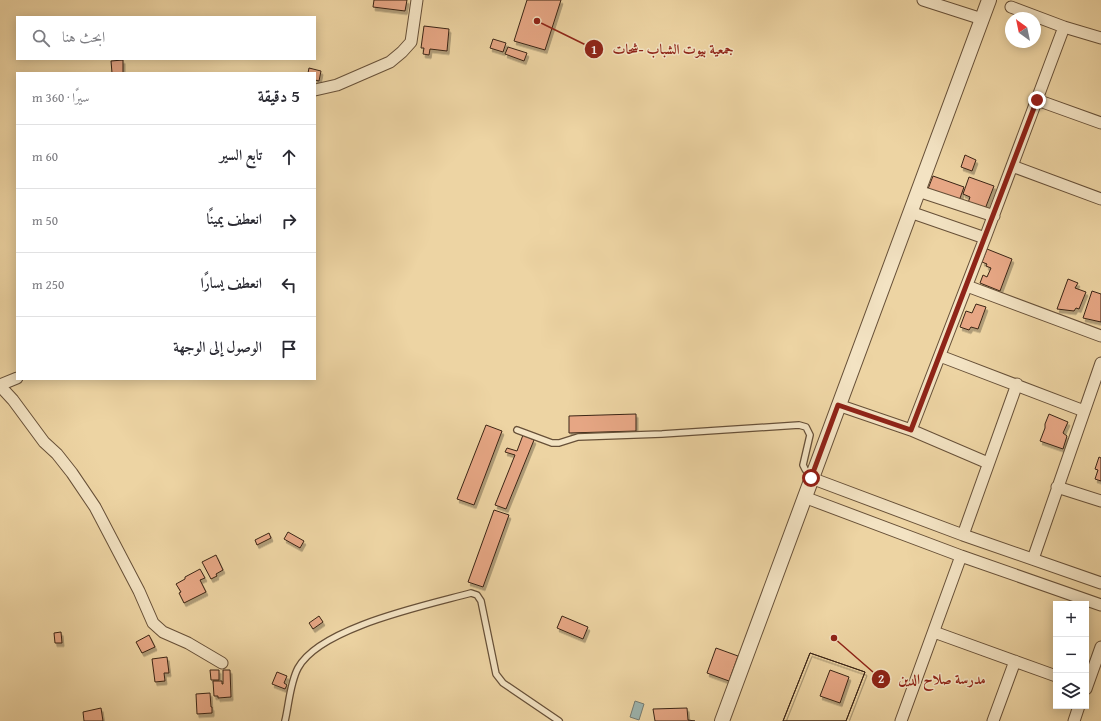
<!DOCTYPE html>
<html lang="ar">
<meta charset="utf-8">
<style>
body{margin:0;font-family:"Gentium Book Plus",Amiri,serif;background:#f7f7f7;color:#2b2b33;direction:rtl}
.controls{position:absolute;right:12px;bottom:12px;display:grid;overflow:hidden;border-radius:0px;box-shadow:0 2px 10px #0003}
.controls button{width:36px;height:36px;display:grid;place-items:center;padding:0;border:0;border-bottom:1px solid #e1e1e2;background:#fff;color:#2b2b33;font:20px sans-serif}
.compass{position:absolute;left:1005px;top:12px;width:36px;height:36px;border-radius:50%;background:#fff;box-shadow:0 2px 10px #0003;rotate:327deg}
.stop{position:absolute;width:12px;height:12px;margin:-9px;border:3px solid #8f2418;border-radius:50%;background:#fff}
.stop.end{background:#8f2418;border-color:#fff;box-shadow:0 1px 4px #0008}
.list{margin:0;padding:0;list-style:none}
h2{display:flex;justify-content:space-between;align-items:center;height:52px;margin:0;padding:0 16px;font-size:17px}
h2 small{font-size:13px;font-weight:400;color:#7c7c81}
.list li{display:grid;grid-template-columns:26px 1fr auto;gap:12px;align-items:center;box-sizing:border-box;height:64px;padding:0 16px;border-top:1px solid #e1e1e2}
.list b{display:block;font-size:15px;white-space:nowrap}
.list em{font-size:13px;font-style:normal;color:#7c7c81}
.icon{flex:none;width:22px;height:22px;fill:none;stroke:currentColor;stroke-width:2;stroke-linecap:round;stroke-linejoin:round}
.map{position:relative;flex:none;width:1101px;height:721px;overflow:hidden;direction:ltr}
.search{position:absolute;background:#fff;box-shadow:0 2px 10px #0003;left:16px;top:16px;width:300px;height:44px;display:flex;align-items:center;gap:10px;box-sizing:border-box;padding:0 14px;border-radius:0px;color:#7c7c81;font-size:15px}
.panel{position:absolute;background:#fff;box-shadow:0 2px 10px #0003;left:16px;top:72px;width:300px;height:308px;border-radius:0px;direction:rtl}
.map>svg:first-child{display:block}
</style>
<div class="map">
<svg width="1101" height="721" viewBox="0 0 1101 721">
<defs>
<filter id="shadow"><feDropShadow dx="2" dy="3.5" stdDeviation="0" flood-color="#0004"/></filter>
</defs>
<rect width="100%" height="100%" fill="#edd4a3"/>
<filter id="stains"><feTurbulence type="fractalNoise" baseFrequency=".005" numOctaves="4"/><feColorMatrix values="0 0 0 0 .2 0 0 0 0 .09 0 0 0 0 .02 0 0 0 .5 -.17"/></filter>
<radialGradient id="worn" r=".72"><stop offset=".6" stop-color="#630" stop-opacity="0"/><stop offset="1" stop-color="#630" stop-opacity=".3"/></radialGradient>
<!-- water -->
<path fill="#9db6b1" stroke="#757c73" d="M635,701l9,3 -5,16 -9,-3z"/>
<!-- building -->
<path fill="#e7a785" stroke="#3a2415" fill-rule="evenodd" filter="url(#shadow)" d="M374,0h33l-2,11 -32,-4z
M527,0h34l-16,50 -31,-9z
M424,26l25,3 -2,22 -17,-2 -1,6 -6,-1 1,-6h-3z
M493,39l13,4 -3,9 -13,-4z
M508,47l19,6 -3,8 -19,-7z
M123,60v13h-11l-1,-12z
M309,68l12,3 -2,10 -4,-1v-7h-7z
M965,155l11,5 -4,11 -11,-4z
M933,176l31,11 -5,14 -31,-12z
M969,177l25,9 -9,23 -17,-6 2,-6 -7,-3z
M987,249l25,10 -12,32 -20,-8 3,-8 4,2 4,-9 -5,-2 1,-2 -5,-2z
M1068,279l10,4 -3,5 11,4 -7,17 -3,-1 -2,3 -17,-2z
M1092,291l9,3v28l-18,-4z
M976,304l10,3 -8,22 -7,-2 -2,3 -9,-3 6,-16 6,2z
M636,414v17l-67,2v-17z
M1049,414l19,8 -5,11 4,3 -4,13 -23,-8 5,-13v-4z
M486,425l16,6 -28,74 -17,-6z
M523,435l11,5 -28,69 -11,-4 20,-50 -10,-3 2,-4 10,3z
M1099,457l2,1v23l-6,-2 3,-9 -3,-1z
M494,510l15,5 -26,72 -15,-5z
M288,532l16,9 -4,7 -16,-9z
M269,533l2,5 -14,7 -2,-5z
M216,555l7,15 -7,4 1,2 -6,3 -9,-17z
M200,569l5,9 -5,2 6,12 -22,11 -5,-10 2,-1 -5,-8 9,-5v-2z
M319,616l4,6 -10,7 -4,-6z
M562,616l26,11 -5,12 -26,-11z
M61,632l1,11h-7l-1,-10z
M149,635l6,12 -13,6 -6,-11z
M716,648l22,8 -9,25 -22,-8z
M810,653l55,19 -19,49h-63zM830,670l19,7 -9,26 -20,-7z
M810,653l55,19 -19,49h-63z
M167,657l2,16h-5l1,8 -10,1 -3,-23z
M210,670h9v10h-8z
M223,670h7l1,27 -13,1v-2h-4l-1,-15h9v3h1z
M277,672l10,4 -3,7 3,2 -2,4 -13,-5z
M210,693l1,14h1v6l-15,1 -1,-20z
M101,708l2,13h-19l-1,-9z
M687,708l1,12 7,1h-40l-2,-12z"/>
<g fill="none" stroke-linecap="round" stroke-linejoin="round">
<defs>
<path id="service" d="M517,430l35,13h7l19,-6 84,-3 137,-9 7,2 4,8 -7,30 2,4 6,9
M285,721c4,-17 5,-38 13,-53 22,-41 130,-63 173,-75l6,2 4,6 15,73 7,9 56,38"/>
<path id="minor" d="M923,0l59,19
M1011,7l53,20 37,11
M315,90l22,-5 53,-23 12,-10 9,-10 6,-42
M1037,100l64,23
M1012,166l89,33
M918,191l76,25
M910,212l75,26
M967,286l134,50
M940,356l144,55
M0,385l17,-7
M0,386l13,14 31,42 13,12 15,19 23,34 44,84 14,32 10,9 25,11 34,20
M838,405l73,25 77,33
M911,430l74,-192 79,-211
M811,478l152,57 138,48
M1057,487l44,14
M804,497l157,59 140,49
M963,535l54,-151
M1033,559l68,-196
M934,632l122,44
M1086,689l15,-42
M901,721l60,-165
M993,721l22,-60
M1074,721l5,-15"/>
<path id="tertiary" d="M722,721l267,-721"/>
</defs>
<!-- service casing -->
<use href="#service" stroke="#675038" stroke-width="8"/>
<!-- minor casing -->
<use href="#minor" stroke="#675038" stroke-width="13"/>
<!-- tertiary casing -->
<use href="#tertiary" stroke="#675038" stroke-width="16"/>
<!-- service -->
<use href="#service" stroke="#f3e3c3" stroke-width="5.5"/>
<!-- minor -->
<use href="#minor" stroke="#f3e3c3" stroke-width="11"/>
<!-- tertiary -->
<use href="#tertiary" stroke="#f3e3c3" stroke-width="14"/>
</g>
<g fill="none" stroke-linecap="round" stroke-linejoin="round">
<!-- route -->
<path stroke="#8f2418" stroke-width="5" d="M811,478l27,-73 73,25 126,-330"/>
</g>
<!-- callouts -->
<path fill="none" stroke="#8f2418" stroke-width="1.5" d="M537 21L594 49M834 638L881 679"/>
<g fill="#8f2418" stroke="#f3e3c3" stroke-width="1.5">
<circle cx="537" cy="21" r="4"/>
<circle cx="834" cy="638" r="4"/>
<circle cx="594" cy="49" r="10"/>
<circle cx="881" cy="679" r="10"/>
</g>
<g font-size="12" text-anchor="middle" font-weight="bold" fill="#fff">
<text x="594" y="54">1</text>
<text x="881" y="683">2</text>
</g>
<g font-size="14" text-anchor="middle" font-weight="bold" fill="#8f2418" stroke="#f3e3c3" stroke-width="3" stroke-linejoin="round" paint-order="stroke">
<text x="673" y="54">جمعية بيوت الشباب -شحات</text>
<text x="942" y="684">مدرسة صلاح الدين</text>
</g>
<rect width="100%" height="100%" filter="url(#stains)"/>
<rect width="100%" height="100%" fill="url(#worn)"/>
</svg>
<div class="controls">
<button>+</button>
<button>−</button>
<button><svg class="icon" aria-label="layers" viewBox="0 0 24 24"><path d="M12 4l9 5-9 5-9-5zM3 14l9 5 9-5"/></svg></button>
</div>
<svg class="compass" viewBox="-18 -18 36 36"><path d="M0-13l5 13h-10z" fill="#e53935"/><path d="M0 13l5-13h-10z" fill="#7c7c81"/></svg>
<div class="stop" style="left:811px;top:478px"></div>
<div class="stop end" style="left:1037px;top:100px"></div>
<div class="search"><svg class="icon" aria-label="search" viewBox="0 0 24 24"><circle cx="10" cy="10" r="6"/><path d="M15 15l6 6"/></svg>ابحث هنا</div>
<section class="panel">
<h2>5 دقيقة<small>سيرًا · 360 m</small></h2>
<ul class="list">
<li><svg class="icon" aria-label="ahead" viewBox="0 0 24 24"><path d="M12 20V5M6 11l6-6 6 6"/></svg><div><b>تابع السير</b></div><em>60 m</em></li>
<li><svg class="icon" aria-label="right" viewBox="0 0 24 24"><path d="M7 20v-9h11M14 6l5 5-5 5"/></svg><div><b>انعطف يمينًا</b></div><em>50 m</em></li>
<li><svg class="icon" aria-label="left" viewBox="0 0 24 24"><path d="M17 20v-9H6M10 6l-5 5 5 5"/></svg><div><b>انعطف يسارًا</b></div><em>250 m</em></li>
<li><svg class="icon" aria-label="arrive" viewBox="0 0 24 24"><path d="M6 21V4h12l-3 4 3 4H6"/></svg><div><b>الوصول إلى الوجهة</b></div></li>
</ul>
</section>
</div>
